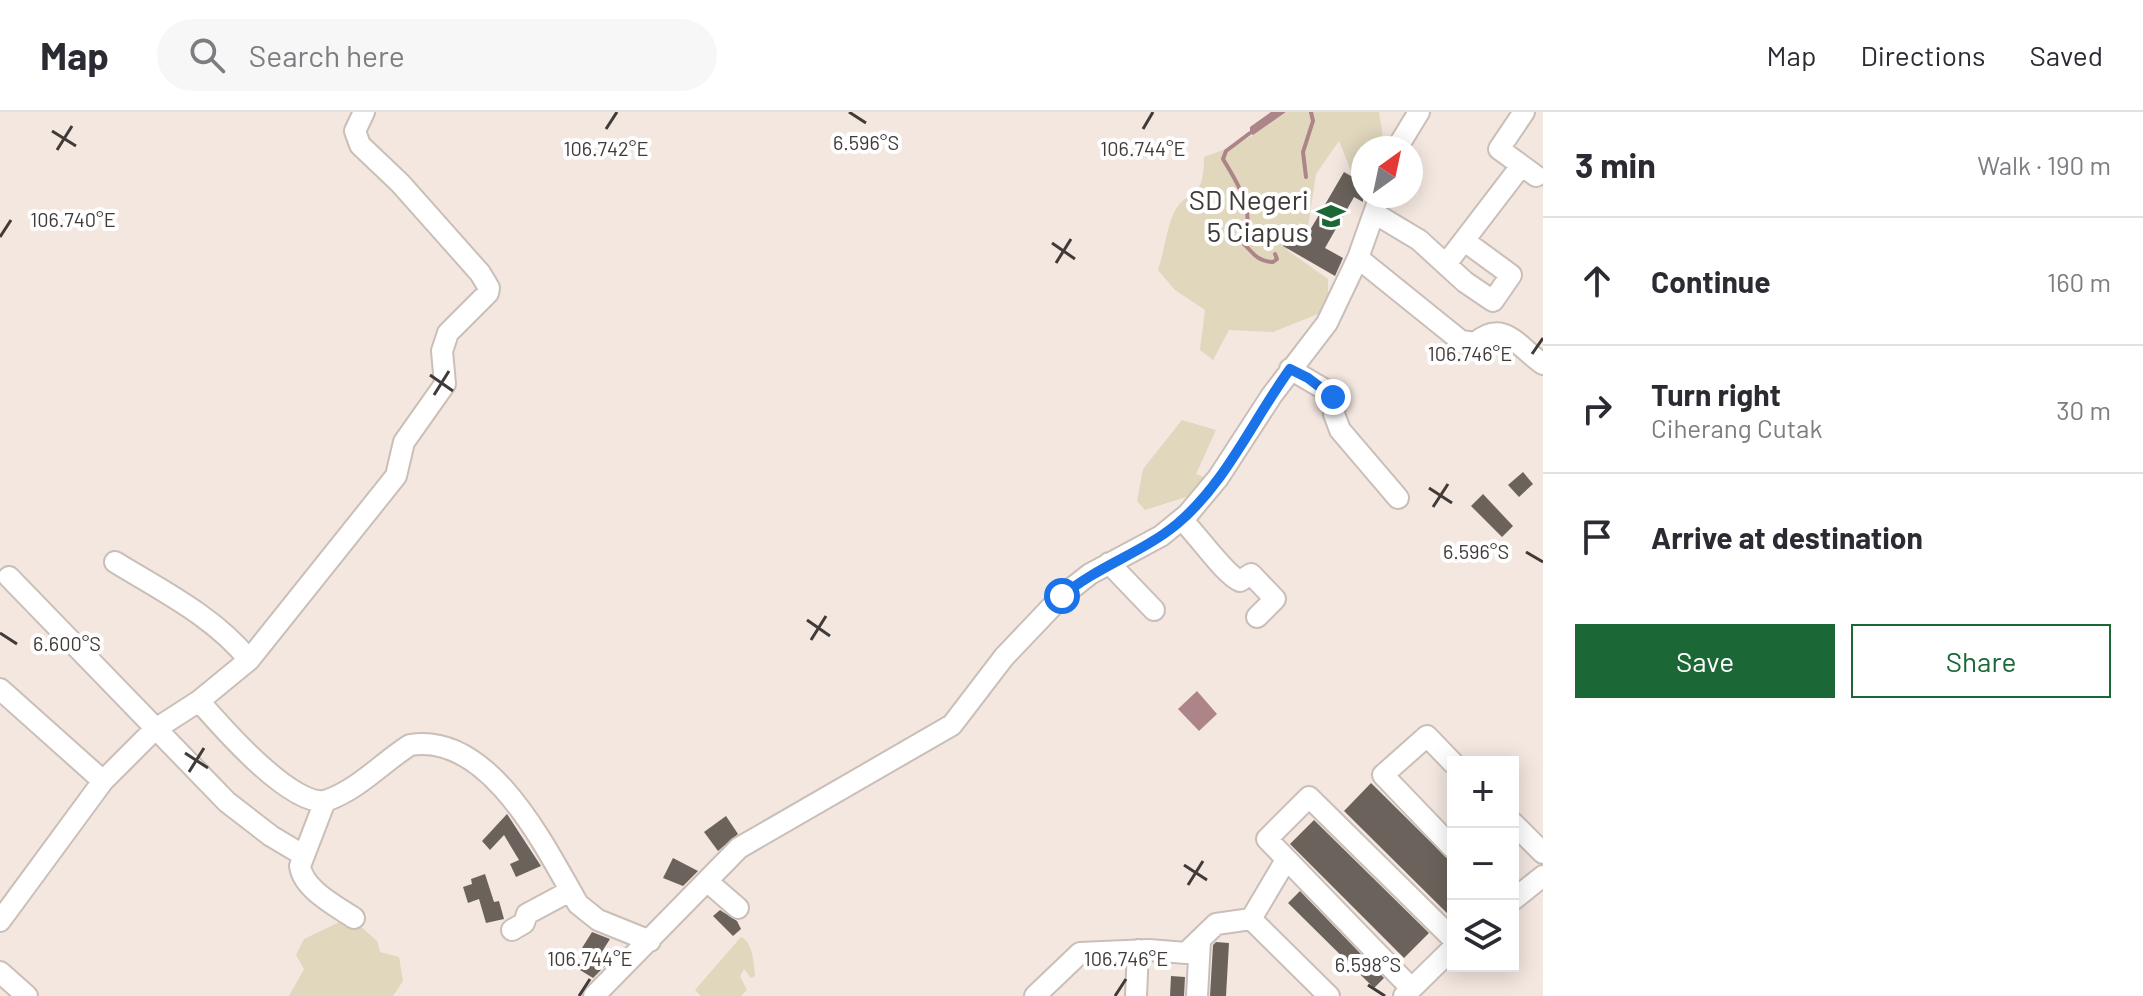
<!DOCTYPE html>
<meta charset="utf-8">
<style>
body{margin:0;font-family:Barlow,sans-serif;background:#f7f7f7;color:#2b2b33}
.controls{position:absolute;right:24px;bottom:24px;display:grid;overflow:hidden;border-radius:0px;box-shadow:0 4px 20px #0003}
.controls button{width:72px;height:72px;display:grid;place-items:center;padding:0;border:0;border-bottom:2px solid #e1e1e2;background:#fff;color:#2b2b33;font:40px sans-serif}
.compass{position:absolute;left:1351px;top:24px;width:72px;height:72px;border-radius:50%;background:#fff;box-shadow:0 4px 20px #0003;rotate:33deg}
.stop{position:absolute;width:24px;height:24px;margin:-18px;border:6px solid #1a73e8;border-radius:50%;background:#fff}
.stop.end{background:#1a73e8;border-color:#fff;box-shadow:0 2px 8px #0008}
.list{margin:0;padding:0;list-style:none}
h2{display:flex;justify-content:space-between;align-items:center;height:104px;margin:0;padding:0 32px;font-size:34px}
h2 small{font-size:26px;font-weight:400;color:#7c7c81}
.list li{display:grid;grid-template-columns:52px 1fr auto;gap:24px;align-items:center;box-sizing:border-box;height:128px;padding:0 32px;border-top:2px solid #e1e1e2}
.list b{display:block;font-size:30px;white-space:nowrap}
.list p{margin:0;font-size:26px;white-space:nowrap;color:#7c7c81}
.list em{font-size:26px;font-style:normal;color:#7c7c81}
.actions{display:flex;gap:16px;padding:24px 32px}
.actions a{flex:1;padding:18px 0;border:2px solid #1b6736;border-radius:0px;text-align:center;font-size:28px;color:#1b6736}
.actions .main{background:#1b6736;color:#fff}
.icon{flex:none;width:44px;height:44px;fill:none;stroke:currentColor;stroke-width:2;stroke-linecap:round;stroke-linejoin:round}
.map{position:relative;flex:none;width:1543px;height:884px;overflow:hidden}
header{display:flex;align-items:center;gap:48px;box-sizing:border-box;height:112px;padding:0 40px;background:#fff;border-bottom:2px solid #e1e1e2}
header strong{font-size:38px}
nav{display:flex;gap:44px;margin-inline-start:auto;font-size:28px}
.search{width:560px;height:72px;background:#f7f7f7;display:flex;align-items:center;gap:20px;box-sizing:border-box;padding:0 28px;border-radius:44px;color:#7c7c81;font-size:30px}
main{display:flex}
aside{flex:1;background:#fff}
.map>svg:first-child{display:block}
</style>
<header>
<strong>Map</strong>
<div class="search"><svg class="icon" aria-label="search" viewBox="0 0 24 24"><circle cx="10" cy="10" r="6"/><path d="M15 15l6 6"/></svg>Search here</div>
<nav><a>Map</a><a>Directions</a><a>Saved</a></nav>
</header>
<main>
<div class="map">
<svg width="1543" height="884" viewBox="0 0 1543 884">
<rect width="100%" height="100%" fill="#f3e7e0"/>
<!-- green -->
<path fill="#e0d7bd" d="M1287,0h92l4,26 -5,10h-15v25l-6,3 -6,-5 -12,-30 -23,33 -8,53 -8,-4 -13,27 41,29v31l-55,22 -44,-2 -16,30 -13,-10 5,-40 -30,-20 -17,-20c6,-17 8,-39 15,-55 13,-29 31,-9 31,-58l33,-12z
M1182,308l34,10 -20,44 15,6 -9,12 -57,18 -8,-9 6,-32z
M350,805l27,24 3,11 19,5 4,24 -10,15h-104l15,-27 -8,-14 8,-16z
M741,825c12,6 13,26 14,39l-4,2 -7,-9 -4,7 7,14 -6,6h-40l-6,-6z"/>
<!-- water -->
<path fill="#ad8488" d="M1271,0h15l-33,23 -3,-2v-6z
M1197,579l20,23 -18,17 -21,-22z"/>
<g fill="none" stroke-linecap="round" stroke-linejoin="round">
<!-- stream -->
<path stroke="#ad8488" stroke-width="4" d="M1250,21l-24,18 -3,8c17,29 32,49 21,85 10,10 13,17 29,18l4,-3 -2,-5
M1306,65l-3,-25 10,-31 -2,-9"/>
</g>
<!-- building -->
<path fill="#6b635b" d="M1344,60l19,11v19l-9,-5 -29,51 18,10 -8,18 -52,-30 10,-17 13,8z
M1523,360l10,12 -14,13 -11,-12z
M1483,382l30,32 -11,11 -31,-31z
M1371,671l82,81v55l-109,-108z
M507,702l34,52 -25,11 -6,-13 9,-4 -15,-25 -14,15 -8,-9z
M726,704l12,18 -20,17 -14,-19z
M1314,708l115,113 -25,25 -114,-114z
M673,746l25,13 -15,15 -20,-8z
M485,762l9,28 5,-1 5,18 -18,4 -7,-24 -11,4 -5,-16 9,-3 -1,-5z
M1300,779l84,87 -10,10 -86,-85z
M720,798l17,11 4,8 -8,7 -20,-20z
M592,820l18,7 -12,19 -16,-10z
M1216,830l13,1 -3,53h-16l3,-51z
M589,843l17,10 -13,13 -13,-8z
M1171,864l14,1 -1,19h-14z"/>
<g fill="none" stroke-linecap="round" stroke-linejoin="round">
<defs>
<path id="minor" d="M1524,0l-25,37 37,27
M1397,36l22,-36
M1374,101l45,27 46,42 28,19 18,-26 -45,-33
M1358,146l103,83 14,2c29,-25 43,4 68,21
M1446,152l75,-98
M1290,257l39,23 6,8 -1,14 6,16 58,68
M1182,408c15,14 43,55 58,61l11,-7 24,25 -18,18
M115,450c47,29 100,55 134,98
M1109,451l45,47
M9,465l218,225 44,34 32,19
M0,577l103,92
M199,589c20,23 96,111 129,99 32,-12 55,-38 82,-55 80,-13 135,102 168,159l20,16 52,21
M1453,651l-26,-27 -44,39 70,73
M325,689l-25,65c3,23 36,40 54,52
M1513,711l30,30
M708,770l30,26
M1513,788l30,-24
M1251,807l78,77
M1251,807l35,-59
M0,809l103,-140 51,-51 45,-29 50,-41 147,-184 8,-34 41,-58 -3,-33 6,-18 40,-40 1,-5 -9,-15 -80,-90 -40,-38 -5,-14 9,-19
M512,818l12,-7 3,-9 43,-23
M0,860l27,24
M1411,876l-144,-149 42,-42 144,142
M594,884l145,-148 213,-123 52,-68 58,-61 28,-22 71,-38 27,-22 30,-36 54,-83 55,-72 31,-65 22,-62
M1035,884l45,-43 69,-3 37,3 30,-29 35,-5
M1136,884l2,-46
M1197,884l3,-56
M1404,884l49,-48"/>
</defs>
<!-- minor casing -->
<use href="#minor" stroke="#cabfb8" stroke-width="24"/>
<!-- minor -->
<use href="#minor" stroke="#fff" stroke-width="20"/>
</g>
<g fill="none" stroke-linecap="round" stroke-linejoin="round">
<!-- route -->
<path stroke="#1a73e8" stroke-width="10" d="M1062,484c36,-30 80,-43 115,-72 49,-41 76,-104 113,-155l18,9 25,19"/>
</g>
<!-- ticks -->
<path fill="none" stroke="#403b39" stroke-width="3" d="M849,0l17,11M606,17l11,-17M1143,17l10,-17M52,19l24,15M57,38l15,-24M0,125l11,-17M1052,131l23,16M1056,151l15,-24M1532,242l11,-16M430,263l23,16M434,283l15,-24M1429,376l23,15M1433,395l15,-23M1526,440l17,10M807,508l23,16M0,521l17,11M811,528l15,-24M185,641l23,15M189,660l15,-24M1184,753l23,15M1188,773l15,-24M1368,873l17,11M579,884l11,-17M1115,884l11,-17"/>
<!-- icons -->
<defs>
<symbol id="school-bare" viewBox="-9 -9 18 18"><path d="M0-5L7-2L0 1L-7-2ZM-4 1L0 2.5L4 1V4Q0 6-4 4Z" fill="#1b6736" stroke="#fff" stroke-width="2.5" paint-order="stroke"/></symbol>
</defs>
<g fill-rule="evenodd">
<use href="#school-bare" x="1311" y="84" width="40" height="40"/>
</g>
<g text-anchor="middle" stroke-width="8" stroke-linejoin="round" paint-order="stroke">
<!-- poi labels -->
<g font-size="28" fill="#403b39" stroke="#fff" text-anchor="end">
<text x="1309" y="98">SD Negeri<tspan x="1309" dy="32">5 Ciapus</tspan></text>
</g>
</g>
<g font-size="20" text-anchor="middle" fill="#403b39" stroke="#fff" stroke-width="8" stroke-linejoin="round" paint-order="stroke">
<text x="866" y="38">6.596°S</text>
<text x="606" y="44">106.742°E</text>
<text x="1143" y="44">106.744°E</text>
<text x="73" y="115">106.740°E</text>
<text x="1470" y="249">106.746°E</text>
<text x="1476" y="447">6.596°S</text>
<text x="67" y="539">6.600°S</text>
<text x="590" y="854">106.744°E</text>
<text x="1126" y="854">106.746°E</text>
<text x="1368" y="860">6.598°S</text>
</g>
</svg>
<div class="controls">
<button>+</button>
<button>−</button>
<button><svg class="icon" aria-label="layers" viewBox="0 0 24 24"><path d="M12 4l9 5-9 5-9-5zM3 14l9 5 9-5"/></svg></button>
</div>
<svg class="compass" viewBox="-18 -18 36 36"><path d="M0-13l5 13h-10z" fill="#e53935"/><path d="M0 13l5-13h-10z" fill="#7c7c81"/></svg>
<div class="stop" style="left:1062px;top:484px"></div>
<div class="stop end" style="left:1333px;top:285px"></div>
</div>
<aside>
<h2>3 min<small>Walk · 190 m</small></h2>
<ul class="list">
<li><svg class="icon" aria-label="ahead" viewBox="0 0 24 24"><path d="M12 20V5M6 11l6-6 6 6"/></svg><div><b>Continue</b></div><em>160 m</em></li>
<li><svg class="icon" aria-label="right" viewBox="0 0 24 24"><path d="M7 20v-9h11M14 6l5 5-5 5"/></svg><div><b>Turn right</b><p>Ciherang Cutak</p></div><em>30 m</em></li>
<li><svg class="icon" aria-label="arrive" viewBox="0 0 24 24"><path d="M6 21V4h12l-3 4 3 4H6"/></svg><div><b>Arrive at destination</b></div></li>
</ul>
<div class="actions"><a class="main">Save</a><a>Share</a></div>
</aside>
</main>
